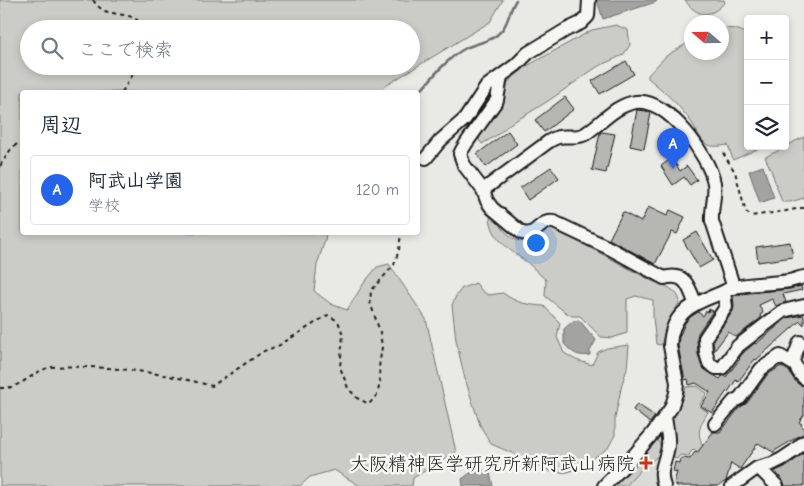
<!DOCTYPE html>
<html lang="ja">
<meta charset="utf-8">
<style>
body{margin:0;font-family:"Comic Neue","Klee One",sans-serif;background:#f6f6f7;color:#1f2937}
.controls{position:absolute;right:15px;top:15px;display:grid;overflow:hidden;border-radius:5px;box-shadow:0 2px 8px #0003}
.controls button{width:45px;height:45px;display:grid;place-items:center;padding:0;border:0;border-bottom:1px solid #e0e1e3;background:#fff;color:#1f2937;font:25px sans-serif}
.compass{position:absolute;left:684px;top:15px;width:45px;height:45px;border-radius:50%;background:#fff;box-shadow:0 2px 8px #0003;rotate:290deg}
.you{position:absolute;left:535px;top:242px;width:18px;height:18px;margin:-12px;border:4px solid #fff;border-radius:50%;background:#1a73e8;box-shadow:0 0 0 8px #1a73e833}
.badge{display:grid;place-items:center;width:32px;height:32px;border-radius:50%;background:#2563eb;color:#fff;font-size:16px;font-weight:700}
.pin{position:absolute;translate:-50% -41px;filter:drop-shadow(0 1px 2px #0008)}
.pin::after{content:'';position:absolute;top:26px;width:18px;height:15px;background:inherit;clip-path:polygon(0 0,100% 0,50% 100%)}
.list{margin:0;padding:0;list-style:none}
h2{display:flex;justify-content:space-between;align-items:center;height:65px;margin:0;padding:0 20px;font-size:21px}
h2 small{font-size:16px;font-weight:400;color:#747a83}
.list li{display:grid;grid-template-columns:32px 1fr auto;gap:15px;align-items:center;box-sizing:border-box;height:70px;margin:0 10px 10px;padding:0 10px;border:1px solid #e0e1e3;border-radius:5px}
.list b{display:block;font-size:19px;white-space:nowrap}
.list p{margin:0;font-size:16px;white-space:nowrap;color:#747a83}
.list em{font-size:16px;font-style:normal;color:#747a83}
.icon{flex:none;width:28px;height:28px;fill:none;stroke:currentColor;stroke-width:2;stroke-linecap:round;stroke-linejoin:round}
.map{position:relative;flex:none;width:804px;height:486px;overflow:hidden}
.search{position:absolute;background:#fff;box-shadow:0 2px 8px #0003;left:20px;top:20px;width:400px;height:55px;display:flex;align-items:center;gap:12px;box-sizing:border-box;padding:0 18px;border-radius:28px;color:#747a83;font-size:19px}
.panel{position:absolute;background:#fff;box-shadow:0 2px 8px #0003;left:20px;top:90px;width:400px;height:145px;border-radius:5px}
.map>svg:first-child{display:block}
</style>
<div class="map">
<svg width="804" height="486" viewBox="0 0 804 486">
<rect width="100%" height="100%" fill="#e9e9e5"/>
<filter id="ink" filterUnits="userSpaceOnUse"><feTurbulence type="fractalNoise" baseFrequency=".02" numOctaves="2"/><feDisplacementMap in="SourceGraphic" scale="10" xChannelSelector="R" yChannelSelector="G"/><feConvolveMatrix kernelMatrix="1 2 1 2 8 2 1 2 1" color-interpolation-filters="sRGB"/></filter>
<g filter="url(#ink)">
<!-- built -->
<path fill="#dadad6" d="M657,437l3,3 3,8 -4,38h-48z"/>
<!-- green -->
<path fill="#cbcbc7" stroke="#747472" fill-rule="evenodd" d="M0,0h503l-13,22 -115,70h-353v140l304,1 -1,7 -8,25 -3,26 17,13 16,6 17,-27 13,-16 12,-3 37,55 30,133 -43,26 -1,8h-52l-26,-16 -24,7 -10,9h-300zM29,29h382v37h-382z
M685,0h39l1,2c-14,16 -28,16 -40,-2z
M616,25l12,5 2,15 -7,10 -26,12 -49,34 -24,15 -13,7 -14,12 -15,9 -3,-4 2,-8 22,-33 5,-17 19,-16 65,-36z
M722,28l14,1 12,5v112h16l-31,14 -5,-15c-7,1 -18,3 -23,-2 -6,-5 -9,-14 -13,-20 -12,-17 -28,-32 -44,-45v-3l18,-19 25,-15 1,11h30z
M804,137v61l-14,4h-8l-11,-32 -6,-13c14,-6 25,-14 39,-20z
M490,216c10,5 7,7 14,14 20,23 29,6 48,-3l100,54c12,4 25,8 28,20l-9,18 -5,7 -1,7 -4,12 -5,-1 -3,-26v-18l-17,-4 -9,3v34l-15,5 -11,-1 -21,-21h-8l-7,-4 -20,-16 1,-16c-6,-5 -11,-11 -17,-16 -17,-13 -38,-24 -39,-48z
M476,283l5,7 7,5 15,-2c13,10 25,12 41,13l16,17 -3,14 7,16 12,7 16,5 6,-13 9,-4 22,-3 -2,24 -5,15 -7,34v17l-7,13 -27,19 -13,5 -13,1 -22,-9 -21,-11 -21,-9 -11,-19 -15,-46 -9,-39 -4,-35 4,-9 6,-8z
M697,386l10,7 -8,13 9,6c-9,15 -13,22 -2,38l-2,6 -10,-7 -4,4 -1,3 -9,-1 -3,4 -7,-2v-34l10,-18 6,-18z
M657,440c11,15 -3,17 -11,25 -7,6 -14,14 -20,21h-12l15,-14z"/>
<!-- water -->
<path fill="#a3a3a1" stroke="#6d6d6c" d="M597,0h60l-1,2 -53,17z
M763,166l11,32 -14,5 -11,-32z
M579,320l17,20 -6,11v4c-13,2 -17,-2 -26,-11v-15l9,-8z
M482,469l8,4 3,13h-30l-1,-7 11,-8z"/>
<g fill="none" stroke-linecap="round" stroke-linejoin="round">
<!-- stream -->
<path stroke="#6d6d6c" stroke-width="2.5" d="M418,94c13,-15 30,-37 48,-46 10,-5 24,-6 32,-14 11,-9 10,-22 18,-34"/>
</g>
<!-- building -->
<path fill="#b6b6b3" stroke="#1c1c1c" d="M626,61l8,13 -34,20 -8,-13z
M565,97l9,12 -30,23 -9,-12z
M637,110l9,1 5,2 -7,36 -14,-3z
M508,131l9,13 -31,23 -9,-13z
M602,132l13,2 -9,39 -14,-3 8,-37z
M672,158l8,13 7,-5 10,14 -7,5 -6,-8 -11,8 -12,-19z
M551,167l8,11 -31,22 -8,-12z
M648,207l19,9 3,-6 15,7 -8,17 -5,-2 -17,32 -46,-25 14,-27 18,10z
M697,232l16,28 -14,8 -16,-28z
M790,242l3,15 -35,5 -2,-15z
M801,286l1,4 -19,4 3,8 -10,4 -4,-7 -13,6 4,8 -3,2 1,3 -25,19 -8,-5 -14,19 -1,-11 20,-29 1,-5 -1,-10 16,-3 41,-4z
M709,309l4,2 -15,22 -1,5 1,16 3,11 3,4 16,10 2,-3h2l2,1 14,-18 -1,-1 5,-6 11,-9 1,1 31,-26 16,-3 1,1v9l-4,-4 -44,39 -1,-1 -17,23 -2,-2 -8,12 -1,-1 -15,22 -11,-7 9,-14 -14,-9 -7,2 -1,-6 -3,1 -7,-34 1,-9 6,-14 4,-5 9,-6 5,4 3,-5 2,1z
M781,366l8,5 4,7 5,6 6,2v29l-5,7 3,2 -1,1 3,3v6l-5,2 -26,16 -15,-9 -18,26 -9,-6 -5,18 -8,5h-41l-3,-3 3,-11 -4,-1 2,-9 4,1 1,-4 3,-1 7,1 5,-7 2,1 16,-21h7l5,-7h1l13,-17 8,-5 20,-28z
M637,404l18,12 -5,7 -17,-13z
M804,453v33h-19l-2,-5 -8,-10 12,-5z"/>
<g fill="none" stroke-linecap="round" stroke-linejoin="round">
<defs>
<path id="minor" d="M501,76l-4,24 -30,42 -5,8 -2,4 4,11 19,25 4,11 5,7 30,25c16,4 17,-14 32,-11l55,26 55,30c21,-6 25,8 31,25
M426,158l14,-17 25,-22 22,-33 29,-21 12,-12 38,-23 15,-7 7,-7 1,-16
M483,190l65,-48c3,-2 7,-4 10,-5 9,-2 18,2 27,-3 17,-11 30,-29 51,-32 31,-5 73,54 78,81 2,13 -3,25 -2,38l22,67
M724,292l2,15 -21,31 1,15 3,10 7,5h6l16,-22 45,-35 21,-5
M792,363l8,-21
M715,424l19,-23 6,-3 21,-29 19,-13 15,9 5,9 4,4
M759,468l18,18
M604,486l32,-33 17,-20 18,-25 5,-15 1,-10 -7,-37c1,-32 20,-41 46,-51 6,-2 12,-6 18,-8 18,-4 37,-3 55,-6 5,-1 10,-3 15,-4
M664,486c-6,-16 2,-25 4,-40 1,-10 -2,-20 -3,-29
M732,486l25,-18 15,-4 10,-5 12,-8 10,-9"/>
</defs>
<!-- minor casing -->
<use href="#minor" stroke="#1c1c1c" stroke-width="16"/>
<!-- path -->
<path stroke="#1c1c1c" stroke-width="2" stroke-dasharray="4 4" stroke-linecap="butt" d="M93,0c4,6 8,10 15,12 12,4 31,1 34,17
M122,92l16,-26
M723,153l12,19 11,40 5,4 35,-5 15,-3h3
M0,166l11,-17 11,-9
M0,388c4,0 8,0 11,-1 15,-4 26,-18 41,-20 13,-1 26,0 39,0 41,2 81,8 121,19l52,-35 14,-5 50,-31 10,6 5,14 -3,32 8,21 9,10 12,6 8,-9 3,-12 -1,-16 3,-20 -2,-15 -10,-30 1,-11 23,-26 5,-15 2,-18"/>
<!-- minor -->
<use href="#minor" stroke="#f6f6f2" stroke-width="12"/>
</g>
</g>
<!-- markers -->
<path fill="#c8321e" stroke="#f6f6f2" stroke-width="2" d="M643.5 455.5h5v5h5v5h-5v5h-5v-5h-5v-5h5z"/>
<g text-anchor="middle" stroke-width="5" stroke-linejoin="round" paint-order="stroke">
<!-- poi labels -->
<g font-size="19" fill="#1c1c1c" stroke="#f6f6f2" text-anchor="end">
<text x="635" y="470">大阪精神医学研究所新阿武山病院</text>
</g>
</g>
</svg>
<div class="controls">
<button>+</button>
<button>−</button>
<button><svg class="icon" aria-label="layers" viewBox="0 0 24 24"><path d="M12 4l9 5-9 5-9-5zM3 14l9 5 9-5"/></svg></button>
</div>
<svg class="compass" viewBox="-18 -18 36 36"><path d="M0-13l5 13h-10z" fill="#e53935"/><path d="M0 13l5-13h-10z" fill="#747a83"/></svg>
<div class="you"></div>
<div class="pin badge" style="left:673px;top:169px">A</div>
<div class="search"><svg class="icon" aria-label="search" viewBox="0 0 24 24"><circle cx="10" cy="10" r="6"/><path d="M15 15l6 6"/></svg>ここで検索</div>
<section class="panel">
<h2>周辺<small></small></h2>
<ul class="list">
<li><span class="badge">A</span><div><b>阿武山学園</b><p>学校</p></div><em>120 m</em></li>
</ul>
</section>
</div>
